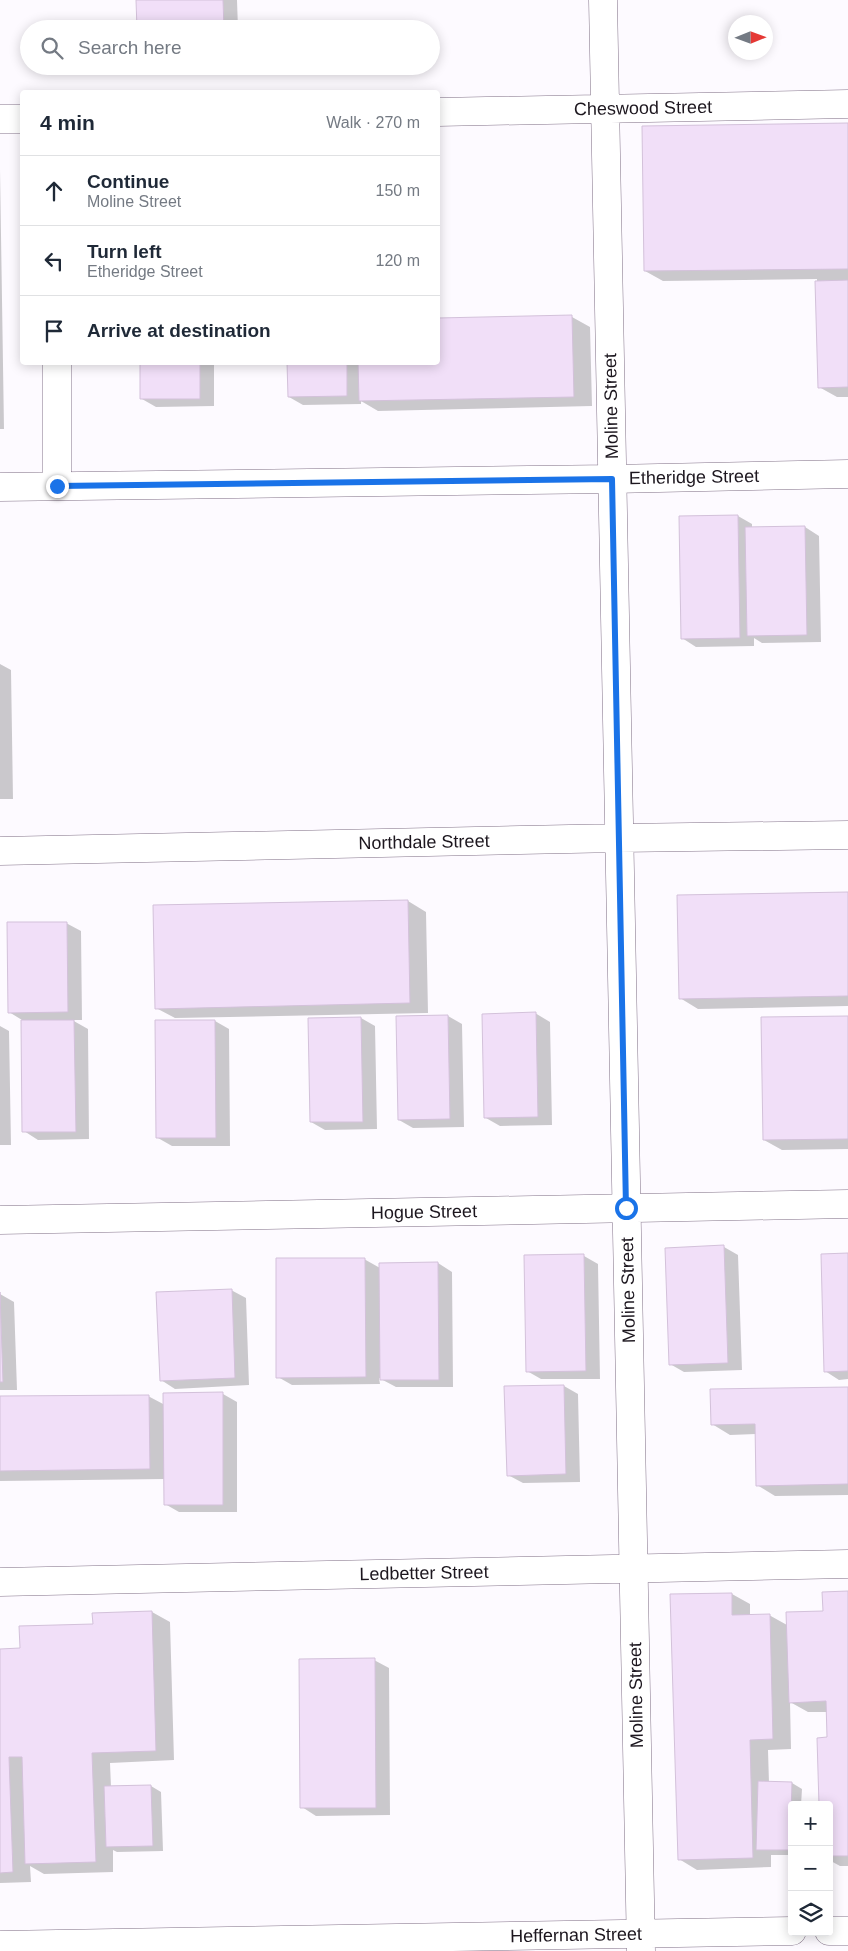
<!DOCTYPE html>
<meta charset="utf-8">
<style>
body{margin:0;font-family:Helvetica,sans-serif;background:#f6f6f7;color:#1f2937}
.controls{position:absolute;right:15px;bottom:15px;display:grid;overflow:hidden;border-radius:5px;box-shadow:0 2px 12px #0003}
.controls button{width:45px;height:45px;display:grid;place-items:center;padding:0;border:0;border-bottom:1px solid #e0e1e3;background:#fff;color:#1f2937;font:25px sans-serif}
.compass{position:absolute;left:728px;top:15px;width:45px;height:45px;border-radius:50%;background:#fff;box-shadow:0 2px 12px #0003;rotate:89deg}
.stop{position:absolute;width:15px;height:15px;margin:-11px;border:4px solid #1a73e8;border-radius:50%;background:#fff}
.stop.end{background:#1a73e8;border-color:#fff;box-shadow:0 1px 5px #0008}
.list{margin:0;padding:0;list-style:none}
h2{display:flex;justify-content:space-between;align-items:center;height:65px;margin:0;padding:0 20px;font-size:21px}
h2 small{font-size:16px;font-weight:400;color:#747a83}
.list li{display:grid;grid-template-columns:32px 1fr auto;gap:15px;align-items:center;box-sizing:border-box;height:70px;padding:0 20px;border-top:1px solid #e0e1e3}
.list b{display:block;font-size:19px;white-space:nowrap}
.list p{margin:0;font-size:16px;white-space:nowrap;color:#747a83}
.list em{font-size:16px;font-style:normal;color:#747a83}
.icon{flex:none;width:28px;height:28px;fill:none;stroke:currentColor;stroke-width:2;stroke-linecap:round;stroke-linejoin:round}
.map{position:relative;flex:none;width:848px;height:1951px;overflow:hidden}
.search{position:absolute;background:#fff;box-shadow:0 2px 12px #0003;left:20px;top:20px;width:420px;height:55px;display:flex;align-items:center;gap:12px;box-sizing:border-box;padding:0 18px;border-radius:28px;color:#747a83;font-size:19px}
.panel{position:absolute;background:#fff;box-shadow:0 2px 12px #0003;left:20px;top:90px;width:420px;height:275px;border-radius:5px}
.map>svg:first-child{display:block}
</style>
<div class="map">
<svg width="848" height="1951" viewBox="0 0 848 1951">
<rect width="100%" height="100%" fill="#fdfaff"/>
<!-- shadow -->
<path fill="#0003" d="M137,0h100l1,29h-100z
M848,125v272h-11l-18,-10 -2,-108 -154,2 -18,-10z
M0,169l4,260h-4z
M572,317l18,10 2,79 -214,5 -17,-10v3l-58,1 -14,-8v-35h149v-42z
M141,362h73v44l-58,1 -14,-8z
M738,516l14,8v4l53,-1 14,9 2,106 -59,1 -8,-5v8l-58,1 -14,-9z
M0,664l11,6 2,129h-13z
M848,893v113l-150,3 -18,-11z
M408,901l18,11 2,101 -253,5 -19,-10z
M66,923l15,8 1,89h-10l16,9 1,110 -51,1 -14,-9 -2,-111 -13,-8z
M535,1013l15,9 2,103 -52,1 -14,-8z
M448,1016l14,8 2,103 -51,1 -14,-8 -2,-103z
M848,1017v132l-66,1 -18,-10z
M361,1018l14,8 2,103 -52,1 -14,-8z
M157,1021h58l14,8 1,117h-58l-14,-8z
M0,1026l9,5 2,114h-11z
M724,1247l14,8 4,115 -58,2 -14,-8 -4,-115z
M848,1254v125l-9,1 -14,-9z
M525,1256h59l14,8 2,115h-59l-14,-8z
M364,1259l16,9v-4l58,-1 14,9 1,115h-57l-17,-9 1,6 -88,1 -14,-8z
M231,1290l15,8 3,87 -74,4 -14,-9z
M0,1294l14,8 3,88h-17z
M564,1386l14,8 2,88 -57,1 -15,-8z
M848,1389v106l-73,1 -18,-11 -1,-51 -26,1 -18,-11z
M223,1394l14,8v110h-58l-14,-8v-25l-165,2v-83l148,-2 17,9z
M848,1592v274h-8l-11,-6 -2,-148h-19l-18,-10 1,47 -23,1 1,33h23l10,6 -1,16h-9v50h-21v12l-74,3 -18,-11 53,-265 18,10v12l19,-1 18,10 37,-13z
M152,1612l18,10 4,138 -64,3 1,24 40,-1 10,6 2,59 -46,1 -4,-2v22l-69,2 -14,-8 1,16 -31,1v-233l21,-1 73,-24v-11z
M374,1660l15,8 1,147 -74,1 -14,-9z"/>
<!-- building -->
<path fill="#f1dff8" stroke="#d3c1da" d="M136,0h87l1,29h-87z
M848,123v146l-204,2 -2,-145z
M848,280v107l-30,1 -3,-107z
M572,315l2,82 -215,4 -1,-39h80v-44z
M140,362h60v37h-60z
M287,362h60v34l-59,1z
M738,515l2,123 -59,1 -2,-123z
M805,526l2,109 -60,1 -2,-109z
M848,892v104l-169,3 -2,-104z
M408,900l2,103 -255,6 -2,-104z
M7,922h60l1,90 -60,1z
M536,1012l2,105 -54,1 -2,-104z
M448,1015l2,104 -52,1 -2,-104z
M848,1016v123l-85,1 -2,-123z
M361,1017l2,105h-53l-2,-104z
M21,1020h53l2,112h-54z
M155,1020h60l1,118h-60z
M724,1245l4,118 -59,2 -4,-117z
M848,1253v118l-24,1 -3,-118z
M584,1254l2,117 -60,1 -2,-117z
M276,1258h89l1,119 -90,1z
M438,1262l1,118h-59l-1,-117z
M232,1289l3,89 -75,3 -4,-89z
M0,1292l3,90h-3z
M564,1385l2,89 -59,2 -3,-90z
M848,1387v97l-92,2 -1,-62 -44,1 -1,-36z
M223,1392v113h-59l-1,-112z
M149,1395l1,74 -150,2v-75z
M848,1591v265h-19v-51h-10l-2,-67 10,-1 -1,-36 -37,2 -3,-91 37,-1 -1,-19z
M732,1593v22l38,-1 3,125 -23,1 3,118 -75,2 -8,-266z
M152,1611l4,140 -64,2 4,109 -71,2 -3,-107h-13l4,115 -13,1v-224l20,-1 -1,-22 74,-2 -1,-11z
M375,1658l1,150h-76l-1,-149z
M758,1781l34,1 -2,68h-34z
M151,1785l2,61 -47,1 -2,-61z"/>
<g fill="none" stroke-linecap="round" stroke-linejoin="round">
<defs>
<path id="minor" d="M603,0l38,1951
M438,112l410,-8
M0,119h22
M57,486v-124
M0,487l612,-8 236,-5
M0,851l619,-13 229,-3
M0,1220l848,-16
M0,1582l848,-18
M829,1931h19
M0,1945l792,-14"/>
</defs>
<!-- minor casing -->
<use href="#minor" stroke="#827288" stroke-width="29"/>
<!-- minor -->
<use href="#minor" stroke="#fff" stroke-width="28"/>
</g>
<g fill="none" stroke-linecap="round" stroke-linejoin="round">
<!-- route -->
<path stroke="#1a73e8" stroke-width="6" d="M57,486l555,-7 14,729"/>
</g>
<g text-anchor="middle" stroke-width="4" stroke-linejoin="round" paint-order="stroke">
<!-- street labels -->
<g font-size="18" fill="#1c161e" stroke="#fff">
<text transform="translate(643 108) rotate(-1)" y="6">Cheswood Street</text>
<text transform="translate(611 406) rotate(-91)" y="6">Moline Street</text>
<text transform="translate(694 477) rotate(-1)" y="6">Etheridge Street</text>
<text transform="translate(424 842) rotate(-1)" y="6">Northdale Street</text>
<text transform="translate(424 1212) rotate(-1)" y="6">Hogue Street</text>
<text transform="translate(628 1290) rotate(-91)" y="6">Moline Street</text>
<text transform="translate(424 1573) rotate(-1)" y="6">Ledbetter Street</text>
<text transform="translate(636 1695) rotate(-91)" y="6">Moline Street</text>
<text transform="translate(576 1935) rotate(-1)" y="6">Heffernan Street</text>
</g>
</g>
</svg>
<div class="controls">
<button>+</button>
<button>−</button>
<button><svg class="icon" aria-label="layers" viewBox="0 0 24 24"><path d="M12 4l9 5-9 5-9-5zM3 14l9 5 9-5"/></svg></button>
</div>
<svg class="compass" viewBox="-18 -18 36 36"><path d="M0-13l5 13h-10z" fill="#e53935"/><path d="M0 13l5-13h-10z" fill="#747a83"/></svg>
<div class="stop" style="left:626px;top:1208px"></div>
<div class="stop end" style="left:57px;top:486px"></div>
<div class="search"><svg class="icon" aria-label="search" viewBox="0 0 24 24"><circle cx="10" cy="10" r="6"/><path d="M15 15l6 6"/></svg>Search here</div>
<section class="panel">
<h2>4 min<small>Walk · 270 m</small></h2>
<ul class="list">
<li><svg class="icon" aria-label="ahead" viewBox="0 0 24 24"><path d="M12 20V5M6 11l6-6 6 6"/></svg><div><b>Continue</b><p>Moline Street</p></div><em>150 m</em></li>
<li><svg class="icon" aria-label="left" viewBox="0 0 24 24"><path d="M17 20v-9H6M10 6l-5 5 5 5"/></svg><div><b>Turn left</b><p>Etheridge Street</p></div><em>120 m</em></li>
<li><svg class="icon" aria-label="arrive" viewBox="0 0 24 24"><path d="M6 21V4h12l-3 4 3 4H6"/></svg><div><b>Arrive at destination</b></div></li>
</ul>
</section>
</div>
